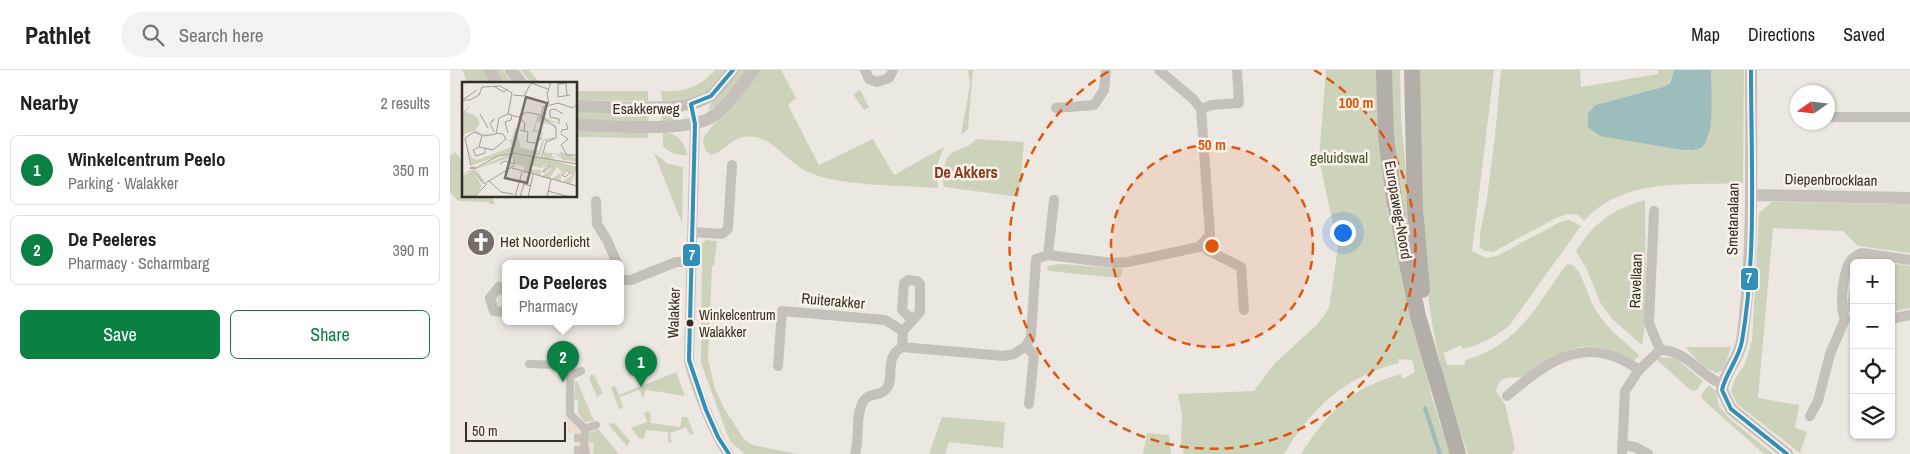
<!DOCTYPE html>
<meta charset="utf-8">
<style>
body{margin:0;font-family:"Archivo Narrow",sans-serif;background:#f2f2f2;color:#202124}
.controls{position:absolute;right:15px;bottom:15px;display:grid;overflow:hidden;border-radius:8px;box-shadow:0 1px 4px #0004}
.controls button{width:45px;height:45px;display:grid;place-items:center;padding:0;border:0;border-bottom:1px solid #e0e0e0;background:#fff;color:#202124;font:25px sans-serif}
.compass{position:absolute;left:1340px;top:15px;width:45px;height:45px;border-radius:50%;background:#fff;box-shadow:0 1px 4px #0004;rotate:256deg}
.scale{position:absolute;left:15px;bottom:12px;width:101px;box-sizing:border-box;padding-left:5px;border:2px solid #362d28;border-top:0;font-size:14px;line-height:18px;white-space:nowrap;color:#362d28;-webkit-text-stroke:4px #f9f2e8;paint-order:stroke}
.you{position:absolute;left:892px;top:162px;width:18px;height:18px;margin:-12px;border:4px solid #fff;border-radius:50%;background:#1a73e8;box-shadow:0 0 0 8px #1a73e833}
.badge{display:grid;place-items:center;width:32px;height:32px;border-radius:50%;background:#0b8043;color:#fff;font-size:16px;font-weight:700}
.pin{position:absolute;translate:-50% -41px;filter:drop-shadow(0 1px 2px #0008)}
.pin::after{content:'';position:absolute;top:26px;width:18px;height:15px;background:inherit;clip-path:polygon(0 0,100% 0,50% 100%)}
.popup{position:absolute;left:52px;top:190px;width:122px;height:65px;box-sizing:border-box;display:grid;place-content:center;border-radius:8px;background:#fff;filter:drop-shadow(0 1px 4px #0005);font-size:16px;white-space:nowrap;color:#757577}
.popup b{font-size:19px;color:#202124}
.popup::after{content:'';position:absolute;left:50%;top:100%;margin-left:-10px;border:10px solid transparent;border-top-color:#fff}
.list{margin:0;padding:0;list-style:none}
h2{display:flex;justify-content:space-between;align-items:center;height:65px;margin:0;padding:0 20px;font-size:21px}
h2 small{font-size:16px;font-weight:400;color:#757577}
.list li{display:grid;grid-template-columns:32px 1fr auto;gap:15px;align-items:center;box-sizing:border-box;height:70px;margin:0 10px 10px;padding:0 10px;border:1px solid #e0e0e0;border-radius:8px}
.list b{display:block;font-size:19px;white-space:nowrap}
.list p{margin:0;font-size:16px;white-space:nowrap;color:#757577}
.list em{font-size:16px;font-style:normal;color:#757577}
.actions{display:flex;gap:10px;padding:15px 20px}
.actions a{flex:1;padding:11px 0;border:1px solid #0b8043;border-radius:8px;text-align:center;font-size:18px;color:#0b8043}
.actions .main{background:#0b8043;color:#fff}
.icon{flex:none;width:28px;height:28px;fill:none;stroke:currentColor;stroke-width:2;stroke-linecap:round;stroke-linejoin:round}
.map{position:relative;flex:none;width:1460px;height:384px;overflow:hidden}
header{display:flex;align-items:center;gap:30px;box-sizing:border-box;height:70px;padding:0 25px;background:#fff;border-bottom:1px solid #e0e0e0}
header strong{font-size:24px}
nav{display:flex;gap:28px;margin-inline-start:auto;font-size:18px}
.search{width:350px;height:45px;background:#f2f2f2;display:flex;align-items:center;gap:12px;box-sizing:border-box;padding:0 18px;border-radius:28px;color:#757577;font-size:19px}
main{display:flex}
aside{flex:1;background:#fff}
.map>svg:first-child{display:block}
</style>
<header>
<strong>Pathlet</strong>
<div class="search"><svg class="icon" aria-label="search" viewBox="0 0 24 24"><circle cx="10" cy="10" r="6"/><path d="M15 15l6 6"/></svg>Search here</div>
<nav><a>Map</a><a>Directions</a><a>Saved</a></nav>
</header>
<main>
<aside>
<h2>Nearby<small>2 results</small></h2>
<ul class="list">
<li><span class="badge">1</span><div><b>Winkelcentrum Peelo</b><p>Parking · Walakker</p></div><em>350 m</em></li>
<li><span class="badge">2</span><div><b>De Peeleres</b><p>Pharmacy · Scharmbarg</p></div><em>390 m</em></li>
</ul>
<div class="actions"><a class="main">Save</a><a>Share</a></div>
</aside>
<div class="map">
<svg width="1460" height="384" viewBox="0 0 1460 384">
<rect width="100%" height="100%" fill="#ede7e1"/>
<!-- green -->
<path fill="#cdd2bb" d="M12,0h22l7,14h-23z
M45,0h8l10,14h-11z
M71,0h8l12,14h-9z
M265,0h12l-16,19 -13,8 -36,4 -1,-10c23,1 38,-3 54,-21z
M289,0h8l-29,35 -10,6 3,-8z
M309,0h22l15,28 -8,7 31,60 54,-26 21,36 50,-28 -6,16v25c-38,-3 -99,-1 -132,-17 -22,-11 -35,-38 -62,-34 -13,2 -21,15 -33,18l-6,-5 -2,-10 2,-5z
M518,0h5l-5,59 -7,6 9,-51z
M876,0h52l1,71 8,69 45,188 18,56h-149c28,-43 49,-66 100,-80l2,5 12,-7 -3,-12 -14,-1 1,4c-53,13 -88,45 -115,91h-100l-3,-11 1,-29 -4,-20 76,-3 20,-27 44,-40 11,-16 9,-61 -19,-88z
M940,0h10l1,48 10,106 -8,2 -6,-32z
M969,0h75l-22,181 14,7 11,-2 63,-34 9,-2 12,6 -72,100c-14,11 -29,19 -46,23l-2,-4 -17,8 3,12h18v-5c52,-14 71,-53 101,-95 13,-6 21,29 26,38 10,22 31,37 47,52l-5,6c-47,-28 -72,-11 -112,16 -12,2 -21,-4 -26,14l9,13 10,44 -3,6h-44c-17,-46 -31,-95 -38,-144 -10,-79 -10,-160 -11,-240z
M1051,0h79l1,17 77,-13v-4h16l-5,13 -6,4 -68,18 87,45c14,1 20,-1 27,-13l2,-67h33l-1,113c-54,3 -119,-7 -159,38l-6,-6 -11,-1 -11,4 -63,34 -9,-1 -4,-4v-13l7,-36 8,-62z
M410,20l9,17 -5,3 -11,-16z
M126,21h72v10l-72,-1z
M126,41h72l1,11 -73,-1z
M217,42l12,6 -1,3 -16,1 -1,-9z
M126,61h36v2l37,-2 -1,7 -72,-1z
M213,62c13,1 22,9 24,23 -10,0 -17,-1 -24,-9z
M526,69l48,3 -5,55 -75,-10c-2,-5 -1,-10 0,-16 1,-26 20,-17 32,-32z
M5,82l9,11v33h28l3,8h-6v-2l-31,-1 -8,-9v-36z
M204,83l14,11 15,3 -1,56z
M1195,130l1,119 -4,26 -30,-26 -12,-17 -13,-32 -11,-19c19,-29 35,-41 69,-51z
M1322,132l138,2v49l-52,-7 -15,-15 -70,-3 -15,170 41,7 -4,23 12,4 -7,21 -63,-49 -6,-13 4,-12 10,-15 7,-24 7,-127z
M256,170l11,1 -3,24 -2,1 -4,94 7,29 9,19 20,31 8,6 46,9h-53l-14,-12 -4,-8 -26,-71 1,-119z
M1441,193l19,3v42l-19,4z
M613,194l59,5v6l-4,3 -70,-7 -1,-4 4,-2z
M1404,194v53l-8,-8z
M1235,277h46l-7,22 -7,4 -13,-6z
M1208,287l18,1 27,23 -7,10 -6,-1 -35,-32z
M226,302l9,24 -39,-6 -3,8 -4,-8 -19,7 3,11 -4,1 -8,-22 4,-1 4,9z
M141,305h3l9,18 -6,4 -8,-19z
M125,311h2l17,40 -10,1 -6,-10v-12h-4z
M1259,315l7,6 3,15 11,13 43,35h-9l-62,-55 -1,-4z
M198,341l3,3 -1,9 30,4 2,-10h5l7,17 -4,1 -4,-8 -16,6 2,10 -4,-1v-10l-22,-2 -2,9 -5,-1 -8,-10 16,-6 -3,-9z
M492,347l63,5 -2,26 -54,-6 -4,12h-16z
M164,353l16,18 -3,5 -16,-18 -2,-4z
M148,359l21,25h-26l1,-11 -8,-1 1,-8z
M697,363l22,2 2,19h-28z"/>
<!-- plaza -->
<path fill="#ebe0d0" d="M112,280l13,31 -1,32 5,3 3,6 12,-1 4,8 -11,5 -1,8 8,1 -1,11h-19l1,-21h-7v-11h-3l1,-53 -37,-1v-8h26z"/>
<!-- water -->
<path fill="#9dbdbd" d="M1224,0h37c0,16 4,63 -7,75 -6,6 -14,5 -22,5l-82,-14 -12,-9v-13l7,-9 68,-18 7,-4z"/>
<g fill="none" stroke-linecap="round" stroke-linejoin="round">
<!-- stream -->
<path stroke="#9dbdbd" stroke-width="4" d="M975,338l15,46"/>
<!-- pedestrian-tunnel -->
<path stroke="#c8c2bc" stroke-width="8" stroke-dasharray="8 4" stroke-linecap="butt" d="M128,384v-22"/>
<!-- pedestrian -->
<path stroke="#c6c0ba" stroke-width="8" d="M79,294l29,1 13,-3
M131,301l-11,5v38l15,15 -1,14 2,11
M135,359l11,-4"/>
<!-- minor -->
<path stroke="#c6c0ba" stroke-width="10" d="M415,0l4,9 8,3 12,-4 4,-8
M606,38l38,-3 10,-15 2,-20
M751,39l11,-4 27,-2 -2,-33
M1383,47h77
M245,54l-6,236c4,20 27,81 40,94
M146,131l1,23 10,16 10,23
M243,162l29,2 6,-5 4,-64
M753,175l4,5 34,17 3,43
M598,185l6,-55
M170,210h11l45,-18h16
M56,222l-7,-5 -9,11 4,13 12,1
M1441,249l19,-4
M453,261l17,-19v-28l-3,-3 -9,-1 -4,3 -2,27 10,10
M1210,280c27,0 39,25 62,34
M328,296l4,-55 103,9 18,11 -1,16
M1189,300l21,-20 -11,-27 5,-112
M1057,326c42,-36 80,-64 132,-26l-14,21 -3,63
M579,334l5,-49 -8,-9 5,-9 5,-78 12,-4 65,8 15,-1 71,-15 11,-12 -9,-126 -8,-10 -34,-29
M1360,346l8,-15 12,-47 15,-35c-6,-12 -2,-44 4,-56 3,-5 8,-8 13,-10l48,7
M1172,375l13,2 13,7
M405,384c5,-16 0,-36 7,-50 5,-12 14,-7 22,-13 13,-9 -2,-33 18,-44l102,9 10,-2 12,-8"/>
<!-- tertiary -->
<path stroke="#c6c0ba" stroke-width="12" d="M40,0l7,14
M61,0l11,14
M1301,0c0,90 3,182 -9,271 -3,18 -18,31 -20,49l9,19 56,45
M126,36c32,0 109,8 134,-10 9,-6 16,-18 23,-26
M126,55c34,0 106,8 134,-7 17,-10 31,-33 44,-48
M1301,125l159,3"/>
<!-- primary -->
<path stroke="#b4aea9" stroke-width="16" d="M934,0l2,66 8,64 24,116 40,138
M962,0l3,139 7,81"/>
<defs>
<path id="bus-1" d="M1301,0c0,87 6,185 -9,271 -3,18 -16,31 -20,49l9,19 56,45
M279,384l-11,-17 -12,-27 -17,-50 6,-236 -4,-20 20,-8 22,-26"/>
</defs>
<!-- bus-1 casing -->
<use href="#bus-1" stroke="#f9f2e8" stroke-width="8"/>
<!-- bus-1 -->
<use href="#bus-1" stroke="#3090ba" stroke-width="4"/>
</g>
<!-- distance rings -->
<circle cx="762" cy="176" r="101" fill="#df570d" fill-opacity=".12"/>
<g fill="none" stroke="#df570d" stroke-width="2.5" stroke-dasharray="9 6">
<circle cx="762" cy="176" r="101"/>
<path d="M864 0A203 203 0 1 1 661 0"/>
</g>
<!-- icons -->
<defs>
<symbol id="church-disc" viewBox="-11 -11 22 22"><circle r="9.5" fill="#766e69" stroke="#f9f2e8"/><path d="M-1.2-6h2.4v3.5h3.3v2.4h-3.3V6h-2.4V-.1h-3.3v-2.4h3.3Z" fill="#fff"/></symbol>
</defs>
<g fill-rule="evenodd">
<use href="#church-disc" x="15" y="156" width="32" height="32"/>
</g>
<!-- markers -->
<circle fill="#362d28" stroke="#f9f2e8" stroke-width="2" cx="240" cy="253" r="4.5"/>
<g text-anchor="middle" stroke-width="5" stroke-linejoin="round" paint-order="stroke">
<!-- bus labels -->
<g font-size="14" fill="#362d28" stroke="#f9f2e8" text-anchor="start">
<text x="249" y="250">Winkelcentrum<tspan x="249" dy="17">Walakker</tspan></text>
</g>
<!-- street labels -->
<g font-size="15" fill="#362d28" stroke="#f9f2e8">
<text x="196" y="44">Esakkerweg</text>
<text transform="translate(1381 110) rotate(1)" y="5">Diepenbrocklaan</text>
<text transform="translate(948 140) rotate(80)" y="5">Europaweg-Noord</text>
<text transform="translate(1283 149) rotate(-89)" y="5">Smetanalaan</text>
<text transform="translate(1186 211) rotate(-88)" y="5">Ravellaan</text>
<text transform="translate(383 231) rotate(5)" y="5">Ruiterakker</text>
<text transform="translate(224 243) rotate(-88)" y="5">Walakker</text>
</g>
<!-- park labels -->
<g font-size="15" fill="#44542c" stroke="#f9f2e8">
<text x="889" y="93">geluidswal</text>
</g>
<!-- poi labels -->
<g font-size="15" fill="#362d28" stroke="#f9f2e8" text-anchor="start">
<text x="50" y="177">Het Noorderlicht</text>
</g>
<!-- neighbourhood labels -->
<g font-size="16" font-weight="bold" fill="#853d22" stroke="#f9f2e8">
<text x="516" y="108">De Akkers</text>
</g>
</g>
<!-- overview -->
<g transform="translate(12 12)">
<rect width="115" height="115" fill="#ede7e1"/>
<path d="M9,22l-5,8 10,4 4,7 -5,7 8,4 11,-1 -10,2 -11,-4 -11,4v-22zM73,31l23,10 -14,-2 11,5v11l-1,2 -10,2 -4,15 -29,-4 -39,13 -5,-20 5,13 5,2 34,-13 -1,-6h-4l9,-3 -3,1 3,-12 6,21 18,3 4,-12 12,-2v-8l-3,-4 -15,-3 -2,8 6,1 2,3 -3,5 1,-7h-9l6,-16h3zM82,69l2,2h7l6,1 2,2 -2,-5 18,7v4l-13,-2 -11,-7 -2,3 4,2 -7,1 29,8 -6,17 -9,-2 10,-7 -5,-6 -6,5v7l-10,-2 11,-7 -5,-5 -8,12 -8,-2 10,-8 -2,-5 -7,5 3,-6 -4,5 -11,-3v4l12,1 -2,6 -17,-4 1,-6 -10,-2 1,-8 -39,13 9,13 -5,-1 -5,-12 36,-16 33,5zM8,88l3,1 9,15 -8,11h-12v-21l10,-5 -10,3z" fill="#cdd2bb"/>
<path fill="none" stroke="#a49d97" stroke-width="1" d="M69,1l17,6M20,5l18,-1 12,7 -4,21M33,5l9,5 4,-3M51,13l11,1 7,-13M105,13l-1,-12 -8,1v13l12,-2M2,17l13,-9M0,18h8l9,-5 3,-8M87,22l-2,-10 4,-12M18,32l8,14M46,32l10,3 9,-5 13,3M57,35l6,6 -1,8M30,40l2,-3 -4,4 4,9M97,42v-5l-9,-2v-7l5,-1 8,5M58,48l8,2 -1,10 8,1 7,-5M46,51l-3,-11 6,-2 1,-5M99,51l1,-3 6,-1 -2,-6M99,52l7,5 -7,6 6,10h10M20,53l-3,12 14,3 13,-11 -3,-5 -7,-1M3,56l9,-6 10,4 12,-2 3,-16 9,-4M3,56l6,28M17,65l-6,3 3,6 9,-3v-5M80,75l4,-15 10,-4v-11l-15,-10 2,-10 15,-4 15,5 4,-4M38,82l5,-3 9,3v-8M87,83l1,2 -6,5 -1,-1zM13,85l-5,1 4,1 24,-13 16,-3 63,11M50,86l65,18M11,88l11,14 31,-19M105,88l3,3 -5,4 -3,-2zM27,99l12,11 12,2M86,109l22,6M12,115l13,-13M53,115l7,-25M58,115l4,-13 7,2M66,115l5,-22M85,115l4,-18"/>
<path fill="#766e69" fill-opacity="0.15" stroke="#766e69" stroke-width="2.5" d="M64,15l21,6 -20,80 -22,-5z"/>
<rect width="115" height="115" fill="none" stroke="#362d28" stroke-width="2.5"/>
</g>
<circle cx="762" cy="176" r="8" fill="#df570d" stroke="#f9f2e8" stroke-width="2.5"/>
<g font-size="15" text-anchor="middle" font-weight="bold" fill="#df570d" stroke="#f9f2e8" stroke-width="5" stroke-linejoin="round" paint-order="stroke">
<text x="906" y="38">100 m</text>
<text x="762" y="80">50 m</text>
</g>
<g stroke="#f9f2e8" stroke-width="2">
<rect x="232" y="173" width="19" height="24" rx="5" fill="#3090ba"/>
<rect x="1290" y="197" width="19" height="24" rx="5" fill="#3090ba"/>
</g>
<g font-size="14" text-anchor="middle" font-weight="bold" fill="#fff">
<text x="242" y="190">7</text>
<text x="1299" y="213">7</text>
</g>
</svg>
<div class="controls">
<button>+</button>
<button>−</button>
<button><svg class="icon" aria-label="locate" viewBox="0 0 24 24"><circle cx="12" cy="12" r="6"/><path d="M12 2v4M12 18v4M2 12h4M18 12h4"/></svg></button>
<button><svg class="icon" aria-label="layers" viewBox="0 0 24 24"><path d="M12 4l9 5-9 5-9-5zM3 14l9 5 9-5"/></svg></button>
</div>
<svg class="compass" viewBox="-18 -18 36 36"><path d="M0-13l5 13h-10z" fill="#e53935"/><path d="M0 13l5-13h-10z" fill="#757577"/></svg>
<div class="scale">50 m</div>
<div class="you"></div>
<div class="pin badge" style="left:191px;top:317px">1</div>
<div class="pin badge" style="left:113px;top:312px">2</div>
<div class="popup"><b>De Peeleres</b>Pharmacy</div>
</div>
</main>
